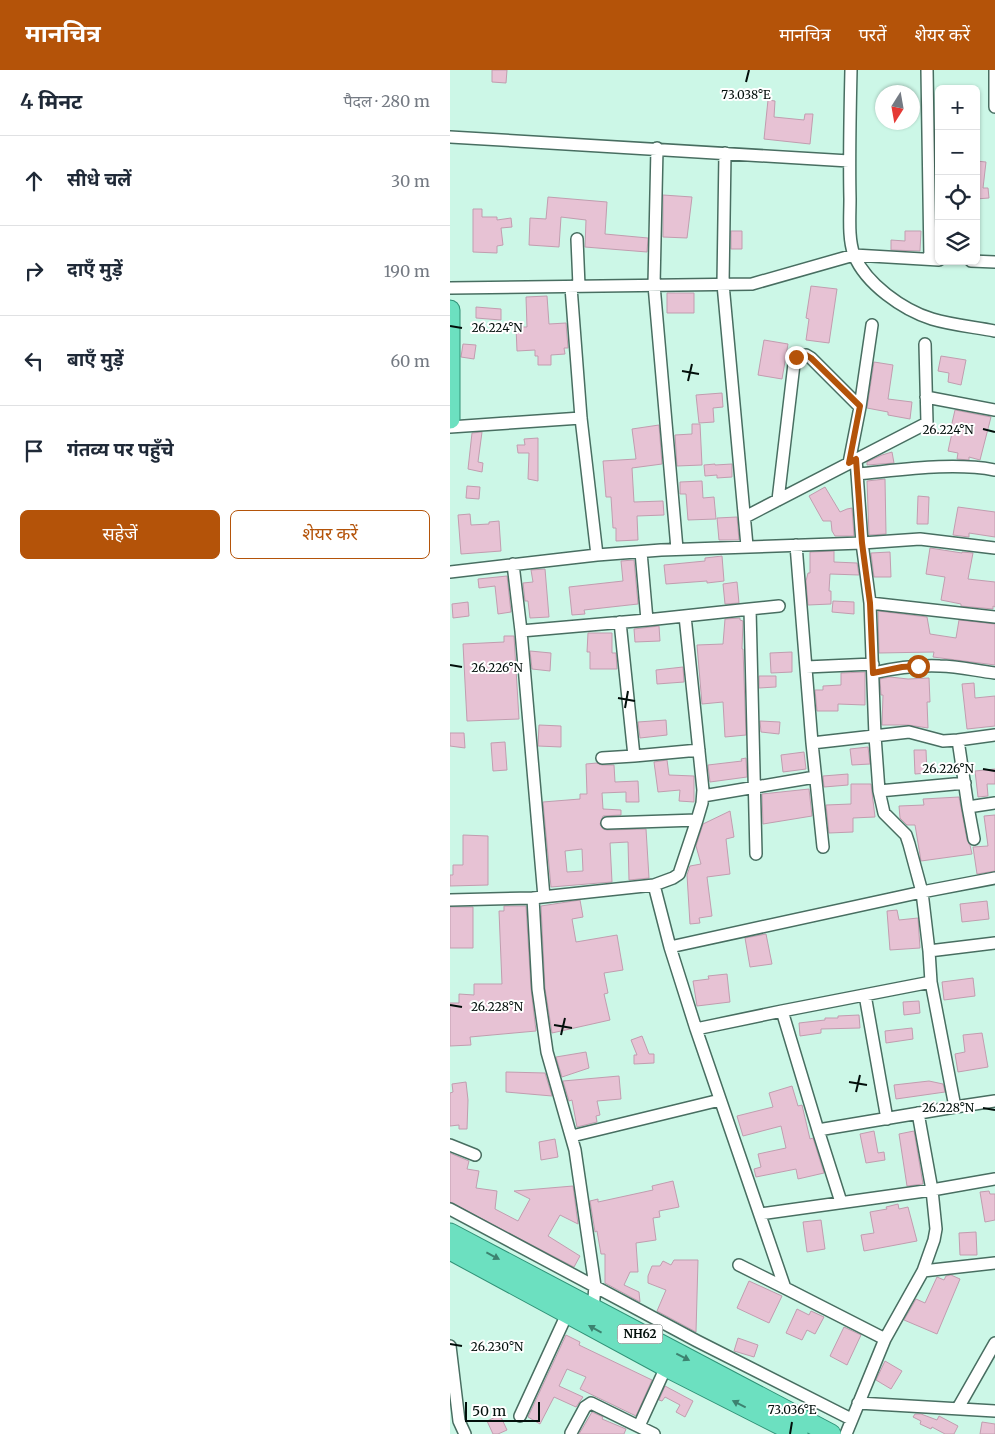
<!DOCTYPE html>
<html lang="hi">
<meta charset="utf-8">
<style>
body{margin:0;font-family:Merriweather,"Noto Sans Devanagari",serif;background:#f6f6f7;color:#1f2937}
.controls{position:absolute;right:15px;top:15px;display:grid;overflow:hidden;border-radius:8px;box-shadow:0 1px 4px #0004}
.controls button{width:45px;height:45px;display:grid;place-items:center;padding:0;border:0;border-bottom:1px solid #e0e1e3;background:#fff;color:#1f2937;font:25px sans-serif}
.compass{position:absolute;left:425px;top:15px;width:45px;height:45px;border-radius:50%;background:#fff;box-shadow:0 1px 4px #0004;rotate:191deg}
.scale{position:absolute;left:15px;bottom:12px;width:75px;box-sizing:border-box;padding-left:5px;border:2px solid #020f0b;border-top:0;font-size:14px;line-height:18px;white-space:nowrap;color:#020f0b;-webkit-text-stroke:4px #fff;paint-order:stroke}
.stop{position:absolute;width:15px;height:15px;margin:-11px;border:4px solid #b45309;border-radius:50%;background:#fff}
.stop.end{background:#b45309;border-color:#fff;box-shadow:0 1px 5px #0008}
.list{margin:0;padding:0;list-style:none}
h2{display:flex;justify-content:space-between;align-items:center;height:65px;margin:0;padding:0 20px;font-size:21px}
h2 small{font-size:16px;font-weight:400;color:#747a83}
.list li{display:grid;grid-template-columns:32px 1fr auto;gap:15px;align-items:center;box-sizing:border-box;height:90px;padding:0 20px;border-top:1px solid #e0e1e3}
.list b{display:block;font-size:19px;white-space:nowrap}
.list em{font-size:16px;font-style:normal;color:#747a83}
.actions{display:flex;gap:10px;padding:15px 20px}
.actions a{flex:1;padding:11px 0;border:1px solid #b45309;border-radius:8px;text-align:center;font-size:18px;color:#b45309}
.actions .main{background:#b45309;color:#fff}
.icon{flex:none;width:28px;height:28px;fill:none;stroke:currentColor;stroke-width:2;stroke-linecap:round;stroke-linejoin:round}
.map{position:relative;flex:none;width:545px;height:1364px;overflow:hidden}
header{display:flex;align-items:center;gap:30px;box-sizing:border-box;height:70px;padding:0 25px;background:#b45309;color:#fff}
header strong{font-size:24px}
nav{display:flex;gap:28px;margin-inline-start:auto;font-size:18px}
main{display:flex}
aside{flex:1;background:#fff}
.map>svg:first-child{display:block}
</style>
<header>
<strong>मानचित्र</strong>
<nav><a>मानचित्र</a><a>परतें</a><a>शेयर करें</a></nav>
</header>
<main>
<aside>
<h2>4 मिनट<small>पैदल · 280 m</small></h2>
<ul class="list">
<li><svg class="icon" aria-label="ahead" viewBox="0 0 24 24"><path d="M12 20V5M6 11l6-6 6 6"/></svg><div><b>सीधे चलें</b></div><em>30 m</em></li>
<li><svg class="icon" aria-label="right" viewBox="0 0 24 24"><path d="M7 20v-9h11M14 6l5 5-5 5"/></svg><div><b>दाएँ मुड़ें</b></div><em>190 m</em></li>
<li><svg class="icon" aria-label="left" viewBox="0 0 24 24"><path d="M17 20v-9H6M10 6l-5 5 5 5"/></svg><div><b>बाएँ मुड़ें</b></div><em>60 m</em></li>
<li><svg class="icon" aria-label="arrive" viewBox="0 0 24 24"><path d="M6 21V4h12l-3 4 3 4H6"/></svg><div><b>गंतव्य पर पहुँचे</b></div></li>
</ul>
<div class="actions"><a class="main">सहेजें</a><a>शेयर करें</a></div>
</aside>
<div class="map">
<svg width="545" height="1364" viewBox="0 0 545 1364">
<rect width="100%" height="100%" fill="#ccf7e7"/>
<!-- building -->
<path fill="#e7c2d4" stroke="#c19daf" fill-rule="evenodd" d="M42,0h15l-1,13 -14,-1z
M318,30l7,1 -1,16 30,3 1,-6h8l-3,30 -46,-5z
M526,91l10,1 -3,26h5l1,10 -13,1z
M213,125l29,2 -5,41 -24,-1z
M98,127l59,5 -2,32 43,4 -1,14 -62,-5 1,-27 -25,-3 -2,30 -30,-2 1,-27 16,1z
M23,139h9v8h15v3l14,-2 1,9 -11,1 2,17 -6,1v7l-24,-1z
M281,161h11v18h-11z
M455,161h16l-1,20 -29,-1v-10l14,1z
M361,216l26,3 -8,54 -23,-3 3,-21 -3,-1z
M217,223h27v20h-27z
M97,226l2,28 17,-1 2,25h-4l1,6 -14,1v10h-13v-9h-3v-6l-18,1 -1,-24h11l-1,-30z
M26,237l25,2v11l-25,-2z
M314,270l24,4 -6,35 -24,-4z
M13,274l13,1 -2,14 -13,-2z
M491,286l25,4 -5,25 -13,-3 1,-9 -11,-2z
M424,292l19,3 -5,34 24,3 -2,17 -22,-4v-3l-21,-4z
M272,323l1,14 -10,1 1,14 -15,1 -3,-28z
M505,340l36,7 -11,43 -11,-3v3l-12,-1 1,-6 -10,-2 4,-18 -2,-1z
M242,354h8l2,41 -25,1 -2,-31 17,-1z
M209,355l3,39 -30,4 2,34 29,-1 1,14 -27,1 1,24 -22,1v-13h-3l-2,-31h-5l-3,-36 33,-2 -4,-30z
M32,362l-4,30 5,1 -1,9 -14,-3 4,-36z
M88,368v43l-10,-2 1,-26h-11l-1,-8h8l-1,-6z
M442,382l2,11 -27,2v-3l15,-7z
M265,394v1l17,-1v13l-15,1v-3l-12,1 -1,-11z
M435,409l1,55 -17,1 -2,-54z
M252,411l1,17 11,-1 2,22 -28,1 -2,-26h-6v-12z
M17,416l13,1 -1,12 -13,-1z
M375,417l15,25 7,-3 5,-1 2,28h-19l-3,-5 -1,-10h-8l-14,-25z
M468,426l11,1 -1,27h-11z
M508,437l37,5v25l-26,-4v4l-16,-2z
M20,444l1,11 18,-1v-2l10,-1 2,30 -40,3 -3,-39z
M287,447l2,23h-20l-2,-22z
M480,478l32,5v-1l11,1 -5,26 27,3v25l-2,-1v3l-32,-3v-2l-20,-4 4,-23 -19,-3z
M384,481v11l23,1 2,12 -29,-1 -1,17h2v13l-23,1 -2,-24 2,-8h2v-21z
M440,482l1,25h-17l-3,-24z
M272,486l2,25 -17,2v-2l-41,3 -2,-19 41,-4v-3z
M184,490l4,44 -54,6 1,4 -13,1 -3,-28 54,-6 -2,-20z
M95,499l4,48 -19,1 -2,-17h-3l-2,-18 10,-1 -2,-12z
M57,506l4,36 -13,2 -3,-28 -16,2 -1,-9z
M287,512l2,21 -14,1 -2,-20z
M383,531l21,1v12l-22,-2z
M18,532l1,14 -16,2 -1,-14z
M428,541l49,6 3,17 26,4 3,-18 36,4v41l-62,-8 1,-5 -55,1z
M290,548v2l3,1 -1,28h1l3,86 -21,2 -2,-35 -21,2 -5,-59 26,-1 2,-25z
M209,556l1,15 -25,1 -1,-13z
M138,563h24v20h4l1,16h-27v-17h-3z
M54,566h10l5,83 -52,2 -4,-77 41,-2z
M80,581l21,2 -1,18 -18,-2z
M342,582v20l-21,1 -1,-20z
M233,597l1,15 -27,2 -1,-14z
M415,602v33l-27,-1v7h-21l-2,-21h8v-4l18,-1v-12z
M309,606h17v11l-17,1z
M440,607l18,2 21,-1 1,24h-3l1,26 -20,-3h-26l1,-30h-2l-1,-16z
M524,613l1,15 20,-2v30l-28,3 -5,-45z
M216,650l1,15 -27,3 -2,-16z
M310,651l20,1 -1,12 -18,-2z
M89,655l22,1v21l-23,-1z
M0,663h14l1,15 -15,-2z
M55,672l2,28 -14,1 -2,-28z
M418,677l2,17 -18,1 -2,-16z
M464,680h12l1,23 -12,1z
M354,682l2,17 -23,3 -2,-17z
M296,688l1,19 -37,5 -2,-17 34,-4 -1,-2z
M217,690l2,15 25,1v26l-15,-1 1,-11 -22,2 -4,-30z
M147,693l5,2h12l1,17 23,-1 1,21h-13v-10l-24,1 1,16 18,1v5l-18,1 -3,8 3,5 4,1 39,-1 3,49 -20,2 -1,-38 -18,1 2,39 -61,5 -8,-85 37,-3v-5h7l-1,-30zM132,779l1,22 -16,1 -2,-21z
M545,699v15h-8l1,12 -10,1 -3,-26z
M398,704v11l-24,2 -1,-11z
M401,714h20l4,33 -22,1v14l-24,1 -3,-28 25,-1z
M359,719l3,27 -49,8 -1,-30z
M509,727l8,43 3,5 2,9 -51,7 -6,-36h-8l-7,-7 -1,-12 25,-1 -1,-6z
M280,741l4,26 -8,2 4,35 -23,3 5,39 -13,2 1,5 -10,1 -3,-49 3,-9 11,-2 -5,-18 7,-22z
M545,745v56l-18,3 -4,-27 15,-1 -4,-30z
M13,765l25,1v49l-38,1v-11h3v-10h10z
M130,830l3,17 -11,2 4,23 41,-7 6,35 -19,3 4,20 -4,1 6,26 -58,13 -7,-45 -4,-82z
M537,831l2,18 -27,3 -2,-18z
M54,836h22l5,83 5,42 -66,6 1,8 -21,1v-43h9v-9l15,1v-11h28l-3,-73h5z
M0,837h23v41h-23z
M447,840l2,10 19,-2 2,30 -30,2 -3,-39z
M316,864l6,30 -22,3 -5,-29z
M277,904l3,28 -33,4 -4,-25 16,-2 -1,-3z
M523,908l2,18 -31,4 -2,-18z
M469,931l1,12 -16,2 -1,-13z
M409,945l1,13 -39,1v4l-21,3 -1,-13 26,-3v-2h13v-2z
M462,958l1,11 -27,4 -1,-12z
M532,963l6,34 -30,5 -3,-18 10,-2 -2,-17z
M192,966l7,18h5v9l-20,1v-9h3l-6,-15z
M136,982l3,16 -27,9 -6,-20z
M56,1002l39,1 7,23 -46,-4z
M169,1006l2,23 -24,2 3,14 -4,1 1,6 -20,5 -5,-27 -3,1 -6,-20z
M479,1011l14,3 2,8 -49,7 -2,-14z
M16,1012l2,18 -1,29h-8v-4l-9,1v-33l3,-1 -1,-8z
M342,1016l6,20 4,-1 8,34 3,-1 11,35 -26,6 -2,-10 -40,8 -2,-8 7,-2 -3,-13 28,-6 -5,-22 -38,10 -6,-20 36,-9 -4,-14z
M424,1061l4,22 6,-1 1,8 -19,3 -6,-29z
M464,1061l9,53 -16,2 -8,-52z
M105,1069l3,18 -17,3 -2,-18z
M0,1083l19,8 -2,8 12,2 -3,17 21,3 -2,18 23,12 12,-22 -16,-8 59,-5 5,38 -18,-9 -12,21 32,20 -6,11 -124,-65z
M223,1111l6,26 -20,4 1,6 -7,1 3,22 -20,3 2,29h-8l-6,13 15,7 1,10 -35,-19v-29h-4l-4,-23 -2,1 -5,-31 8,-2v3l55,-12 -1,-4z
M539,1121l1,3h5v26l-10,2 -5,-30z
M448,1134l1,5 9,-2 9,34 -53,10 -3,-16 13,-2 -4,-21 17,-3 -1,-2z
M371,1150l4,29 -18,3 -4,-30z
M526,1162l1,23h-17l-1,-22z
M224,1190h24l-2,72 -39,-21 9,-21 -18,-7v-7l4,-10h8l3,-5 8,4z
M501,1205l9,4 -23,55 -33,-14 12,-21 9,4 12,-26 7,3 2,-4z
M299,1211l33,15 -13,27 -32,-15z
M347,1239l12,6 2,-4 13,6 -9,17 -8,-4 -5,10 -16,-7z
M394,1257l17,8 -14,30 -17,-9z
M116,1265l14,7 -1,3 73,35 -16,36 -56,-27 6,-12 -19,-8 -8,17 24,11 -7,10 -22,-10 -14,27 -12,-7z
M288,1268l20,7 -4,12 -20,-6z
M435,1291l17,10 -11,18 -15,-9z
M215,1316l28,15 -8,16 -9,-5 4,-7 -15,-8 -3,4 -3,-1z
M142,1342l11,5 -1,2 24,10 -2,5h-45z
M465,1344h6l16,6 2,-4 19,10 -4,8h-9l-13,-7 -1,2 -11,-5 1,-3 -8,-4z
M50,1345l7,15 -9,4h-5l-6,-13z
M532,1352l13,2v10h-15z"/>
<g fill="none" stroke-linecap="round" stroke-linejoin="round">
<defs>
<path id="minor" d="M401,0c-1,43 -2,86 -1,129 0,18 -2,39 4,56 12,29 49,55 78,64 20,6 42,8 63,12
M477,0l3,189
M545,0v37
M0,67l399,24
M207,78l-3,137 23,264
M275,83l-2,131 24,262
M127,169l2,47
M521,191l24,1
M121,217l10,131 16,137
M0,218l302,-4 102,-29 85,5
M476,327l69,13
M410,337l12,-82
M0,357l131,-9
M406,389l6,84 58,-4 75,9
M407,404c44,-4 95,-12 138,-4
M328,430l16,-136 2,-7 10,-2 5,3 49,49 -11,56
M295,447l182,-94 -2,-79
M346,475l16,198 97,-11 34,9 15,-1 37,-5
M191,482l6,68 103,-11 6,245
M63,494l8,67 23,266
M0,502l147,-17 64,-5 201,-7 8,60 125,14
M420,533l5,133 4,55 86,-8
M300,539l29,-3
M235,546l18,174 -1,13 -5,17
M170,552l14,134 65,-6
M71,561l126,-11
M356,597l67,-3
M423,603c22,-5 44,-8 67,-7 18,0 37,5 55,7
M508,670l10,67 27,-4
M362,673l11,104
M152,688l32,-2
M429,721l5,22 22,22 3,9 13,48 7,59
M253,726l112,-19
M518,737l6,32
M157,753l90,-3 -18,54 -6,4 -19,7 16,62 252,-55 73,-14
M0,830l83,-2
M220,877l26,82 86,-18 36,119
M481,912l-2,-31 66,-8
M415,925l22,124
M332,941l149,-29 24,125
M246,959l89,259 100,51
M122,1066l148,-36
M0,1075l25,10
M391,1132l-23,-72 137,-23 40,-6
M0,1139l247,132 154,78
M310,1144l172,-24 63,-11
M289,1195l46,23
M473,1201l72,-8
M143,1240l2,-24 -20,-136 -28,-98 -9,-63 -5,-91 121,-13
M0,1276l9,75 6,13
M408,1333l137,8
M508,1338l37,-65
M70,1346l47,-102
M189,1356l27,-59
M121,1363l14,-26 6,-4 63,31
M396,1364l39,-95 38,-68 11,-31 2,-11 -4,-39 -14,-77"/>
<path id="trunk" d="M0,240v109
M0,1163l381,201
M0,1180l216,117 132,67"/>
</defs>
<!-- minor casing -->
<use href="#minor" stroke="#486e61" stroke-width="14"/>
<!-- trunk casing -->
<use href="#trunk" stroke="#309277" stroke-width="21"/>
<!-- minor -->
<use href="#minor" stroke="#fff" stroke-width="11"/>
<!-- trunk -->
<use href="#trunk" stroke="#6ce0c0" stroke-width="19"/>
</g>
<!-- one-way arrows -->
<defs><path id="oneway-solid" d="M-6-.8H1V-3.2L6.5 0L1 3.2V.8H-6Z" transform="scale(1.25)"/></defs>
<g fill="#3c826f">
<use href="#oneway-solid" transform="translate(43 1186) rotate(28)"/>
<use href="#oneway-solid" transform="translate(145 1259) rotate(-151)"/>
<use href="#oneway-solid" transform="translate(233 1287) rotate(27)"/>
<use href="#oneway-solid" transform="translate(289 1334) rotate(-153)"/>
</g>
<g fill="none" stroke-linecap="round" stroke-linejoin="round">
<!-- route -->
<path stroke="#b45309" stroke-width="6" d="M346,287l10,-2 5,3 49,48 -11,57 7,-4 6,84 8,60 3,70 29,-6 16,-1"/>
</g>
<!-- ticks -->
<path fill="none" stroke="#020f0b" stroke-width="2" d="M296,12l3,-12M0,256l12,2M232,301l17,3M238,311l4,-17M533,359l12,3M0,595l12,2M168,628l17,3M175,638l3,-17M533,699l12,2M0,935l12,2M104,955l18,3M111,965l4,-17M399,1012l18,3M406,1022l4,-17M533,1038l12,2M0,1274l12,2M340,1364l2,-12"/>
<g text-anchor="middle" stroke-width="4" stroke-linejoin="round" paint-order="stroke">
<!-- shield labels -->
<rect fill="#fff" stroke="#4e5754" stroke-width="1" x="167.5" y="1254.5" width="45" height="19" rx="4"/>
<g font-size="12" font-weight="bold" fill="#020f0b">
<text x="190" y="1268">NH62</text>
</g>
</g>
<g font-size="12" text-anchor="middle" fill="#020f0b" stroke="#fff" stroke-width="4" stroke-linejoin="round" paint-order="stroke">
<text x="296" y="29">73.038°E</text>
<text x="47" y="262">26.224°N</text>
<text x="498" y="364">26.224°N</text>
<text x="47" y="602">26.226°N</text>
<text x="498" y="703">26.226°N</text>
<text x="47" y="941">26.228°N</text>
<text x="498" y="1042">26.228°N</text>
<text x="47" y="1281">26.230°N</text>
<text x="342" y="1344">73.036°E</text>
</g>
</svg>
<div class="controls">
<button>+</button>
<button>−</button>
<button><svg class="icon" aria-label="locate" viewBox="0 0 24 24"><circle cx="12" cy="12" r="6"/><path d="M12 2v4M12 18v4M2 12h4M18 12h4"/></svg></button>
<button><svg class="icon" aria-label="layers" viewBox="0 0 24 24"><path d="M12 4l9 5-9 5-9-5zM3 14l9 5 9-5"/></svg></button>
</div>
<svg class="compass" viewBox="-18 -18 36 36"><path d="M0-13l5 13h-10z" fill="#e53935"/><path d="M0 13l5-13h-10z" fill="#747a83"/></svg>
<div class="scale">50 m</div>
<div class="stop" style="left:468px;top:596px"></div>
<div class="stop end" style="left:346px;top:287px"></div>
</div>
</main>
